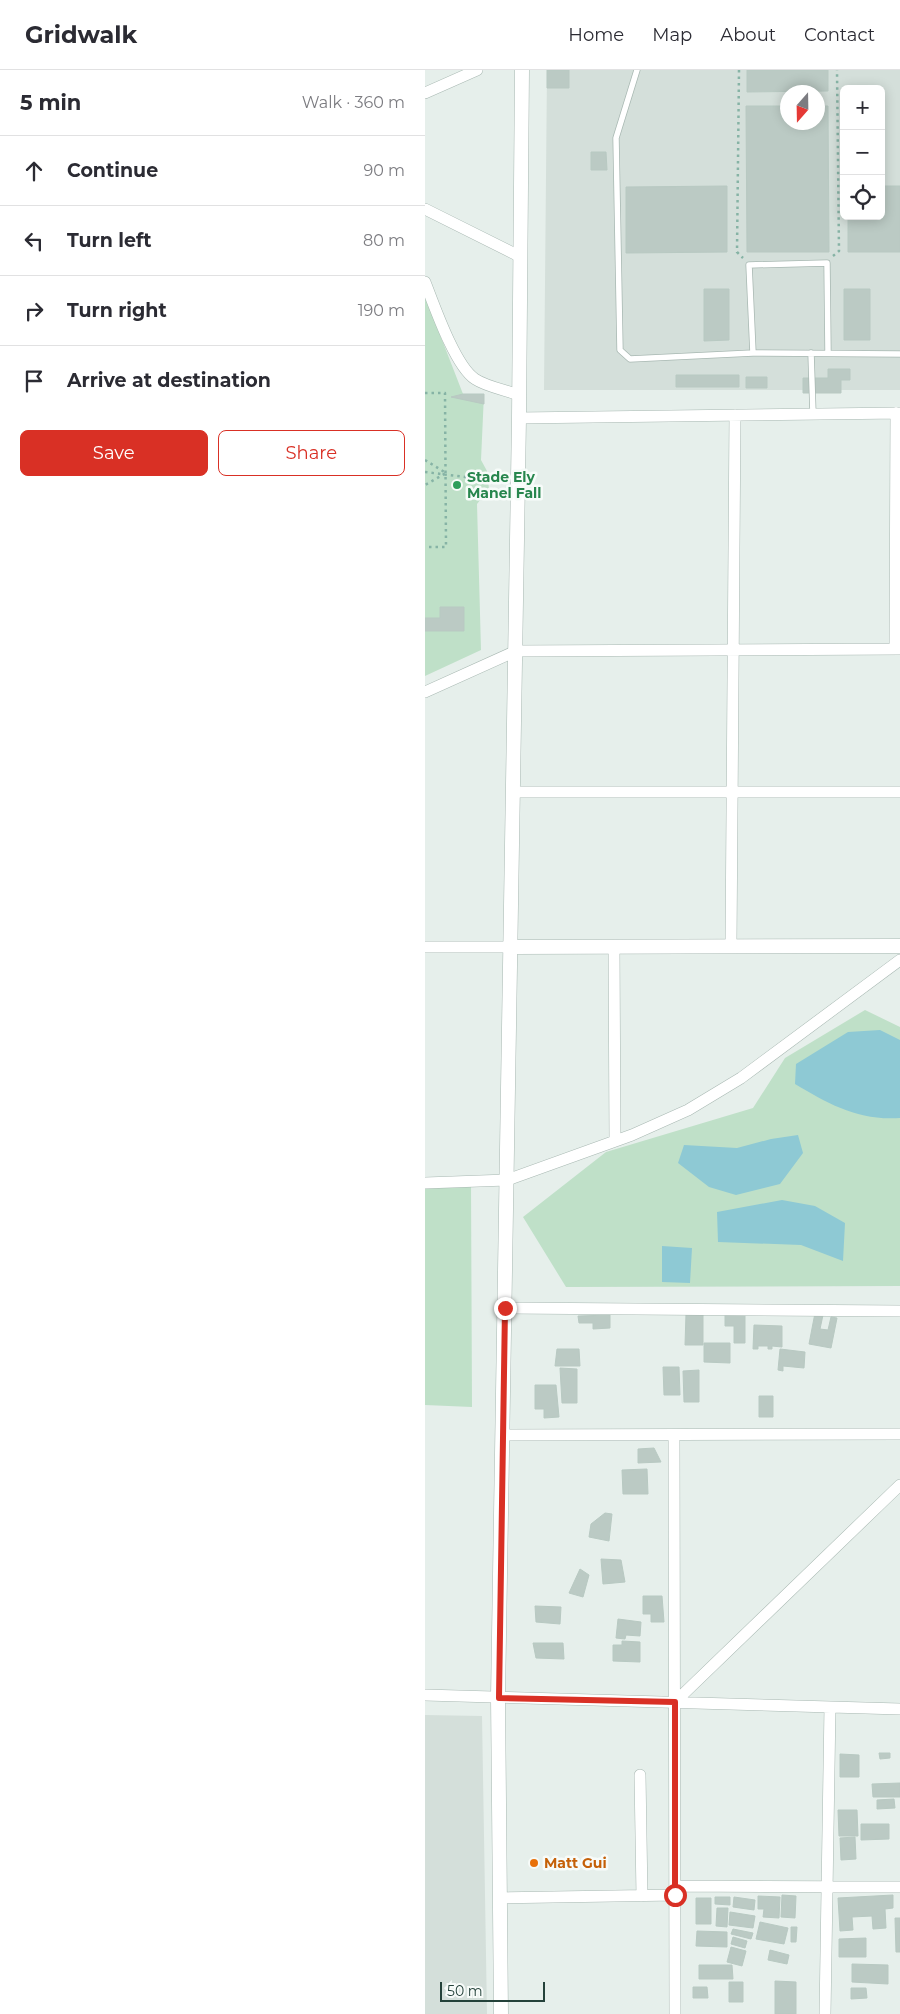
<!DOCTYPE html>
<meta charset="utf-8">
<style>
body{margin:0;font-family:Montserrat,sans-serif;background:#f2f2f3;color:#2b2b33}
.controls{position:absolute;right:15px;top:15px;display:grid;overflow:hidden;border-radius:8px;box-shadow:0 2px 12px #0003}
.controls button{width:45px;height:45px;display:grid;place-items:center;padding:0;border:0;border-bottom:1px solid #e1e1e2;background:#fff;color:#2b2b33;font:25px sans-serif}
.compass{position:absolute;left:355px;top:15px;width:45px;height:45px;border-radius:50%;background:#fff;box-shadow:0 2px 12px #0003;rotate:200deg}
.scale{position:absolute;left:15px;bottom:12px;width:105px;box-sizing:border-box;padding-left:5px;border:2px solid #24423a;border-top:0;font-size:14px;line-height:18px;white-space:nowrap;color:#24423a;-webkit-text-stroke:4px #f7fbf9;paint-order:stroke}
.stop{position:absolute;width:15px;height:15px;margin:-11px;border:4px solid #d93025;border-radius:50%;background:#fff}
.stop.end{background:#d93025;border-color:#fff;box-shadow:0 1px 5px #0008}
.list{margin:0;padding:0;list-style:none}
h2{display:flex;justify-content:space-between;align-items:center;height:65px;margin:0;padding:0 20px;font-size:21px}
h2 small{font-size:16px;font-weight:400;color:#7c7c81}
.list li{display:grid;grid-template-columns:32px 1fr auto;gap:15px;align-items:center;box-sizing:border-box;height:70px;padding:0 20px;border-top:1px solid #e1e1e2}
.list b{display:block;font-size:19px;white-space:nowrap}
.list em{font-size:16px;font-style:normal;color:#7c7c81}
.actions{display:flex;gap:10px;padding:15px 20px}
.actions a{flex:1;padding:11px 0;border:1px solid #d93025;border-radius:8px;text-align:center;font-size:18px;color:#d93025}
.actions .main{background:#d93025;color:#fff}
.icon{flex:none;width:28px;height:28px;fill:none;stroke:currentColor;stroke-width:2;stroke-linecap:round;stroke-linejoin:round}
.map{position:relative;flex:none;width:475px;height:1944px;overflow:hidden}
header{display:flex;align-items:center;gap:30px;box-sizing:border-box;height:70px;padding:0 25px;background:#fff;border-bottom:1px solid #e1e1e2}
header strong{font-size:24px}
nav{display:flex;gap:28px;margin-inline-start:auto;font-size:18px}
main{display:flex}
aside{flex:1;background:#fff}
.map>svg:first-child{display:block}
</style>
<header>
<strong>Gridwalk</strong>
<nav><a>Home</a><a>Map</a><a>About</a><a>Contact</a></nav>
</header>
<main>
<aside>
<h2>5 min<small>Walk · 360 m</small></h2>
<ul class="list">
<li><svg class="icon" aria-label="ahead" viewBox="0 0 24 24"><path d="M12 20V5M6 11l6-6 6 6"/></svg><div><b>Continue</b></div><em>90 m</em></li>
<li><svg class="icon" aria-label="left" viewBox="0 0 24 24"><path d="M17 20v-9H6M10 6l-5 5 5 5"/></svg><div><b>Turn left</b></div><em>80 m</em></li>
<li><svg class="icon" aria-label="right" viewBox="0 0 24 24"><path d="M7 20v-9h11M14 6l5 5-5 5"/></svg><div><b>Turn right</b></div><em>190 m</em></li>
<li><svg class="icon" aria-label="arrive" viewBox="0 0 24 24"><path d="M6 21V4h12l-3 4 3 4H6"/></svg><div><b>Arrive at destination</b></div></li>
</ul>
<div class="actions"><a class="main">Save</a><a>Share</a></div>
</aside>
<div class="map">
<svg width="475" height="1944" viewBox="0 0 475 1944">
<rect width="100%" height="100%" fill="#e6efeb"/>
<!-- built -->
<path fill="#d4dfda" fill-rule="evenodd" d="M122,0h353v320h-356zM419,19h37v127h-37zM362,22h30v30h-30z
M0,1645l57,1 5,298h-62z"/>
<!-- green -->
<path fill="#bfe0c8" d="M0,226l38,98h21l-3,66 6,11 2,18 -12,15 4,146 -56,26z
M440,940l35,17v259l-334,1 -43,-70 83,-65 147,-44 32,-50z
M46,1112l1,225 -47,-2v-220z"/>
<!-- water -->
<path fill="#8ec9d4" d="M455,960l20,10v78c-42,3 -71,-14 -105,-34l1,-20 52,-32z
M373,1065l5,18 -23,31 -44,11 -27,-8 -31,-24 6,-18 53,3 34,-9z
M357,1130l33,6 30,17 -2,38 -42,-16 -83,-3 -1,-30z
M237,1176l30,2 -2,35 -28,-1z"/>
<!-- building -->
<path fill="#bbcac4" stroke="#b8c9c2" d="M122,0h22v18h-22z
M322,0h81v21l-81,1z
M321,36h41v16h30v-16h11l1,146h-82z
M166,82h15l1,18h-16z
M302,116v66l-101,1v-66z
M456,116h19v66h-52v-36h33z
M279,219h25v51l-25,1z
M419,219h26v51h-26z
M403,299h22v11h-9v13h-38v-15h25z
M251,305h63v12h-63z
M321,307h21v11h-21z
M38,324h21v10l-33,-7z
M15,537h24v24h-39v-13h15z
M390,1243l8,2 -3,14 8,1 3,-13 6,1 -6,30 -22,-4z
M261,1244l17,1v30h-18z
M185,1245v13l-17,1v-6h-14l-1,-7z
M300,1245h20v28h-11v-17h-9z
M329,1255l28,1v21l-10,-1v3h-4v-3h-10v3h-5z
M279,1273h26v20l-26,-1z
M132,1279h22l1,17h-25z
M355,1279l25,3 -1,16 -21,-2v5l-5,-1z
M238,1297h16l1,28h-16z
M135,1298l17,1v34h-15z
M274,1300v32h-15l-1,-31z
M110,1315h21l3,32 -15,1v-9h-9z
M334,1326h14v21h-14z
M229,1378l7,14 -23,1v-14z
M222,1399l1,25h-25l-1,-24z
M180,1443l7,1 -3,27 -20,-4 2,-13z
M176,1489l20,1 4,22 -22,2z
M155,1499l9,6 -6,22 -14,-4z
M218,1526h19l2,26h-13v-8h-8z
M110,1536l26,1 -1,17 -24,-2z
M193,1549l23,3 -1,14 -14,-1 -1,4 -9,-1z
M197,1571l18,1v20l-27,-1v-16h9z
M108,1573h30l1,16 -28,-1z
M454,1683h11v5l-10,1z
M415,1684l19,1v22h-19z
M475,1713v14h-27l-1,-13z
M469,1729l1,9 -18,1v-9z
M413,1740h19l1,26h-19z
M436,1754h28v15l-28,1z
M430,1767l1,22 -15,1 -1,-22z
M357,1825l14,1 -1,22 -14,-1z
M468,1825v13l-8,1 1,19 -13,1 -1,-13 -20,1 1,13 -13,1 -2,-33z
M333,1826l22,1 -1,21 -16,-1 1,-8h-6z
M290,1827h15v8l-15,-1z
M309,1827l21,3 -1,10 -21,-3z
M271,1828h15v26h-15z
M292,1838h11l-1,19 -11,-1z
M305,1842l25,4 -2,12 -24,-3z
M470,1848h5v34h-4z
M335,1852l28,6 -4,16 -28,-5z
M366,1857h6l-1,15h-5z
M308,1859l20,4 -2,6 -20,-5z
M272,1861l30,1v15l-31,-1z
M308,1867l14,4 -2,7 -14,-4z
M441,1868v19h-27v-18z
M306,1877l15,4 -4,15 -15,-4z
M345,1880l19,5 -2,9 -19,-4z
M427,1894l36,1v19l-36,-2z
M274,1895h33l1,14h-34z
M350,1911l21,1v32h-21z
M304,1912h14v20h-14z
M268,1917h14l1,11h-15z
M426,1918h15l1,10 -16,1z"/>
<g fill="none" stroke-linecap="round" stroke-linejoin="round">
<defs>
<path id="service" d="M212,0l-21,68 4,212 10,9 123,-6 147,1
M328,283l-4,-88 78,-2 1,89
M386,283l2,61"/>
<path id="minor" d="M0,23l52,-23
M0,139l96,48
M0,212c9,23 30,84 50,97 12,8 31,11 44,16
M94,348l381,-5
M470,579l1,-236
M0,622l91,-41 384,-2
M88,722h387
M306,875l4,-530
M189,876l1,195
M0,877h86
M0,1113l82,-3 125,-45 56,-25 53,-32 159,-118
M80,1238l395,3
M78,1365l397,-1
M249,1365l1,579
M0,1625l475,14
M250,1632l225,-217
M215,1705l2,121
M250,1816l225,1
M75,1828l175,-3
M400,1944l5,-307"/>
<path id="tertiary" d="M86,877l389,-1
M76,1944l-3,-317 21,-1279 3,-348"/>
</defs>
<!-- service casing -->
<use href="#service" stroke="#a8b8b2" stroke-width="7"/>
<!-- minor casing -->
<use href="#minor" stroke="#a8b8b2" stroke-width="12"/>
<!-- tertiary casing -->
<use href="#tertiary" stroke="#a8b8b2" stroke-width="15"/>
<!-- path -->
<path stroke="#86b3a5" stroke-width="2.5" stroke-dasharray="2.5 4" stroke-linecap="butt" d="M314,0l-2,182 6,6
M408,186l6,-5 -2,-181
M0,323h20l1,154h-21
M0,390l21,13 -21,12
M0,402l64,8"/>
<!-- service -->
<use href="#service" stroke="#fff" stroke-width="5.5"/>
<!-- minor -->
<use href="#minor" stroke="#fff" stroke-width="11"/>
<!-- tertiary -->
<use href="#tertiary" stroke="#fff" stroke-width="14"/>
</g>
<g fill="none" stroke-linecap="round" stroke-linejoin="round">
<!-- route -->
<path stroke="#d93025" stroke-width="6" d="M80,1238l-6,390 176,4v193"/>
</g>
<!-- markers -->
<circle fill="#2e9e5b" stroke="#f7fbf9" stroke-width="2" cx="32" cy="415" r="5"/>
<circle fill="#e8710a" stroke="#f7fbf9" stroke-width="2" cx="109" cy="1793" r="5"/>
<g text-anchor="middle" stroke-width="5" stroke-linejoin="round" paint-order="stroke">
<!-- leisure labels -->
<g font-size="14" font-weight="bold" fill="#27864d" stroke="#f7fbf9" text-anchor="start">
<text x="42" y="412">Stade Ely<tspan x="42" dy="16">Manel Fall</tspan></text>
</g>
<!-- food labels -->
<g font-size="14" font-weight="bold" fill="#c56008" stroke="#f7fbf9" text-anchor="start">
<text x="119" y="1798">Matt Gui</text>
</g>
</g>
</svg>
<div class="controls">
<button>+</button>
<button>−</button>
<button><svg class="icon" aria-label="locate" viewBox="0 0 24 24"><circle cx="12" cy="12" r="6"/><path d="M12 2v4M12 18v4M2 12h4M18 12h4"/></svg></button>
</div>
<svg class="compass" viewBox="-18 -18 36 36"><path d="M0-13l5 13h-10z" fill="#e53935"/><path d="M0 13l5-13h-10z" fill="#7c7c81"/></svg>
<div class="scale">50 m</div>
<div class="stop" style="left:250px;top:1825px"></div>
<div class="stop end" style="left:80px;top:1238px"></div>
</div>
</main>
